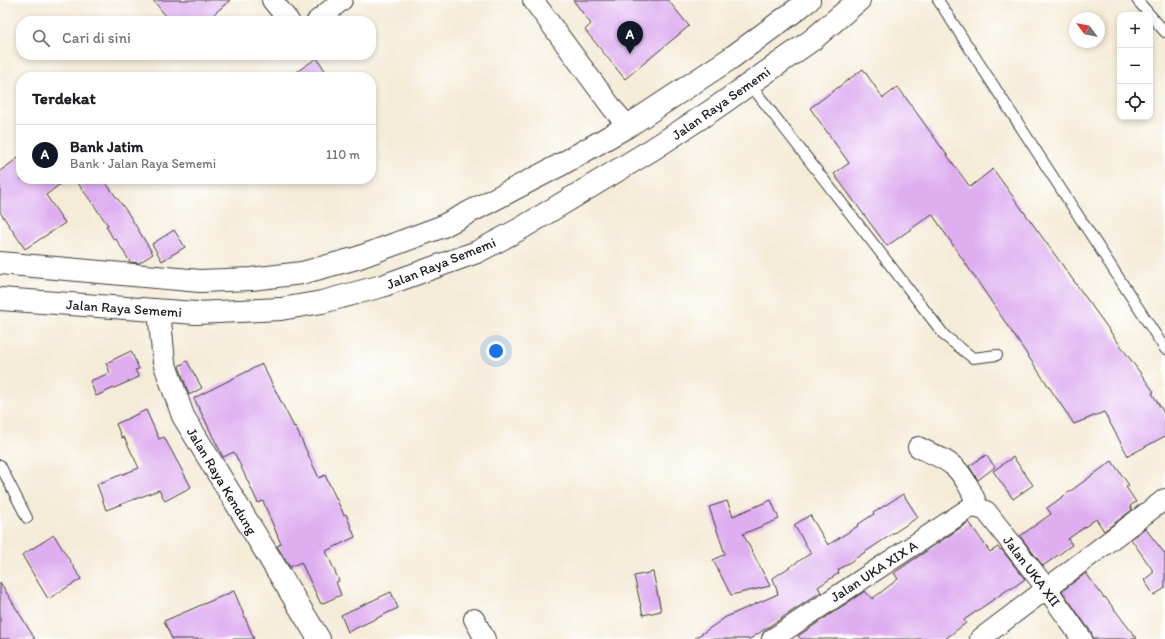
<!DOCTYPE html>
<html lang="id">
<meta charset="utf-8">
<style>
body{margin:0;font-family:Itim,sans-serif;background:#f2f2f2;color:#202124}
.controls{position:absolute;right:12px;top:12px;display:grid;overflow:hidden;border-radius:8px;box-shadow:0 2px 6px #0003}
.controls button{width:36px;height:36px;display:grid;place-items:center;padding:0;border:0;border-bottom:1px solid #e0e0e0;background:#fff;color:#202124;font:20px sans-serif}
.compass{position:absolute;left:1069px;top:12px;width:36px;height:36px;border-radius:50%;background:#fff;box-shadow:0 2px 6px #0003;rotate:302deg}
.you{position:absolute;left:496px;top:351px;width:14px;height:14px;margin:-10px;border:3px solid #fff;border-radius:50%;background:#1a73e8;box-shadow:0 0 0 6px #1a73e833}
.badge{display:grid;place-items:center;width:26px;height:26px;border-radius:50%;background:#111827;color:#fff;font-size:13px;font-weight:700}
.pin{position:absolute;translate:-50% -33px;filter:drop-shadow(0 1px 2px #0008)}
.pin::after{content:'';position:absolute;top:21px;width:14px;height:12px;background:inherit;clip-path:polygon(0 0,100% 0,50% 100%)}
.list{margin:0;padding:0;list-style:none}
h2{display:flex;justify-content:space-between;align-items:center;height:52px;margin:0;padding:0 16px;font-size:17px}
h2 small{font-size:13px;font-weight:400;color:#757577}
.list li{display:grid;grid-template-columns:26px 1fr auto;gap:12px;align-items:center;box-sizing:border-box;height:60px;padding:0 16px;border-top:1px solid #e0e0e0}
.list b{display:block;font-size:15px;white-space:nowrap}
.list p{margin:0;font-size:13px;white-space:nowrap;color:#757577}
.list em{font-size:13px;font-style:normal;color:#757577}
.icon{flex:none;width:22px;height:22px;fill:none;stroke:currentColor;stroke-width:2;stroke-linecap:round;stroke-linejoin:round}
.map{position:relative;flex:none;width:1165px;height:639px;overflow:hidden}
.search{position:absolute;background:#fff;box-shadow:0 2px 6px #0003;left:16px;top:16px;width:360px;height:44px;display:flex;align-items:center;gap:10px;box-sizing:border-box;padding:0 14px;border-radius:16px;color:#757577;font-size:15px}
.panel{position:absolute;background:#fff;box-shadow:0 2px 6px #0003;left:16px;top:72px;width:360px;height:112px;border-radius:16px}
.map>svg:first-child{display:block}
</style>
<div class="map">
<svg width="1165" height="639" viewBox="0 0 1165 639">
<rect width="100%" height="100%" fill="#fff"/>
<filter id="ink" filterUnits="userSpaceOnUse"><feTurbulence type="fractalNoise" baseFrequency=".025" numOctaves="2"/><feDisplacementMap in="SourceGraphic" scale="8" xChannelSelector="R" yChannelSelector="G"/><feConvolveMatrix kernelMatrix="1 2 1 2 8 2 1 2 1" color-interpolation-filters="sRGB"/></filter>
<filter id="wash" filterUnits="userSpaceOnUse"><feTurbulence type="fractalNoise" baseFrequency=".012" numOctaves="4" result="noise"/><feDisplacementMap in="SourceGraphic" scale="16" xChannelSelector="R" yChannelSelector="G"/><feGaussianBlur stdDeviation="0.9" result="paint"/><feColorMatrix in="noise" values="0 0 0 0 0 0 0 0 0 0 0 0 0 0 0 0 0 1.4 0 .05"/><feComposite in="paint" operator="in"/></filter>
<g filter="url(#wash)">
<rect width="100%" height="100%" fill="#f5ecd8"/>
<g id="blocks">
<!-- building -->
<path fill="#deaef0" d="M153,0h77l-24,21h-36z
M573,0h95l21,26 -64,53 -40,-49 6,-6z
M317,58l12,19h-40z
M863,69l20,29 15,-11 72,100 23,-18 161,223 -2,1 13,22v21l-37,20 -24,-44 -30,12 -142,-210 -45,32 -53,-72 15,-11 -39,-55z
M21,156v23h46l-21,16 19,28 -40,26 -25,-37v-41z
M75,179h28l25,34 25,41 -14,9 -9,-1 -14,-23 -2,1 -8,-14 2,-1z
M174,230l11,17 -23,14 -10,-17z
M131,351l8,18 -4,1 4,7 -43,19 -6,-15 20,-8 -4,-10z
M187,361l15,27 -13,7 -10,-29z
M262,364l32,63 1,-1 24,52 6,-3 19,40 2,-1 9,23 -29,14 13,30 -3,1 5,13 -20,9 -20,-42 -11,5 -13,-21 4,-2 -18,-43 -5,2 -24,-51 -11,5 -29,-59z
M146,410l13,29 5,-2 27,50 -26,14 -6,-11 -53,20 -9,-26 42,-16 -15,-31 -2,1 -6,-14z
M986,455l9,12 -17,13 -9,-14z
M1013,457l20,28 -20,14 -20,-28z
M1112,461l17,24 -3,2 10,15 -6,4 2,4 -28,21 -8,-12 -28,20 4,6 -29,21 -23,-30 31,-22 -4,-6z
M903,494l15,23 -80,53 1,3 -21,14 3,5 -71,47h-56l32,-22 52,-23 -5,-16 38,-25 -17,-28 16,-10 18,30 30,-19 -1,-1 17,-11 -1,-1z
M771,500l8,19 -36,15 27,52 -39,9 -18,-35 12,-6 -16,-47 18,-6 6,15z
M969,522l21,30 8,-5 2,3 1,-1 24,30 -14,10 -1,-1 -46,32 2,3 -21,16h-144l-3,-3 67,-45 7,8 26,-20 -4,-6z
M1145,528l20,26v34l-11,7 -10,-15 10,-8 -23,-33z
M54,535l27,44 -33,20 -26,-44z
M653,572l8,39 -18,4 -9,-39z
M1086,573l18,25 1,-1 32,42h-44l-2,-7 -29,-41z
M0,582l35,57h-35z
M234,591l20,48h-82l-8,-18z
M391,592l7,16 -50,24 -7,-17z"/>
</g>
</g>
<g filter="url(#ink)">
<use href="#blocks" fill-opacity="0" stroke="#3d3b38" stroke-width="1"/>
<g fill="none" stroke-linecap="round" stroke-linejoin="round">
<defs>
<path id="service" d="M938,0l227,349
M1137,0l28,32
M749,83l196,253 28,22 24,-3
M0,465l27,53"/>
<path id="minor" d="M272,0l17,21
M533,0l80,109 15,17
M317,21l25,-21
M918,447c11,6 24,10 34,18 11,8 22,30 26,43
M474,619l11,20
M772,639l199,-132 7,1 8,3 61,78 35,50
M980,639l185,-140"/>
<path id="secondary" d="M0,263l200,18 51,-2 51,-6 55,-15 84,-31 119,-62 68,-39 103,-68 61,-45 17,-13
M0,299l196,14 85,-4 41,-7 60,-16 95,-34 43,-23 133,-80 61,-40 98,-69 47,-40
M159,311l5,51 19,54 136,223"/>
</defs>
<!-- service casing -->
<use href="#service" stroke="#3d3b38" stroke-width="12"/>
<!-- minor casing -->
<use href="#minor" stroke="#3d3b38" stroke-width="22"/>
<!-- secondary casing -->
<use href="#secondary" stroke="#3d3b38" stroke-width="24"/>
<!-- service -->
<use href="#service" stroke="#fff" stroke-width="10"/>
<!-- minor -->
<use href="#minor" stroke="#fff" stroke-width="20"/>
<!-- secondary -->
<use href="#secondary" stroke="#fff" stroke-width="22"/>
</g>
</g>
<g text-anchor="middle" stroke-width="3" stroke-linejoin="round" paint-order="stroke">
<!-- street labels -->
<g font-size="14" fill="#1c1c1c" stroke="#fff">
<text transform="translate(721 103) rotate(-35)" y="5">Jalan Raya Sememi</text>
<text transform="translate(441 263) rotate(-22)" y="5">Jalan Raya Sememi</text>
<text transform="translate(124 308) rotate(4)" y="5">Jalan Raya Sememi</text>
<text transform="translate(222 481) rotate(59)" y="5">Jalan Raya Kendung</text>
<text transform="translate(874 571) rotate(-33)" y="5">Jalan UKA XIX A</text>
<text transform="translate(1032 571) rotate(53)" y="5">Jalan UKA XII</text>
</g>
</g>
</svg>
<div class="controls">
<button>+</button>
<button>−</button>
<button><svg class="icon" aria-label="locate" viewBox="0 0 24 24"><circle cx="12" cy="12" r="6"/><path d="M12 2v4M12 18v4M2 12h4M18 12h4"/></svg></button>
</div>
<svg class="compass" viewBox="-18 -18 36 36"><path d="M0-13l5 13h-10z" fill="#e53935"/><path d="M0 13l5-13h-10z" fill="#757577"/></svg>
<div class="you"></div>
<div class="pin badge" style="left:630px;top:54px">A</div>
<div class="search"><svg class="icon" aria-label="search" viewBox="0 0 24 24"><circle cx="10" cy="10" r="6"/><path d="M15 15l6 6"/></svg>Cari di sini</div>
<section class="panel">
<h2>Terdekat<small></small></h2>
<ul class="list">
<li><span class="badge">A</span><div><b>Bank Jatim</b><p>Bank · Jalan Raya Sememi</p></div><em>110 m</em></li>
</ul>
</section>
</div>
